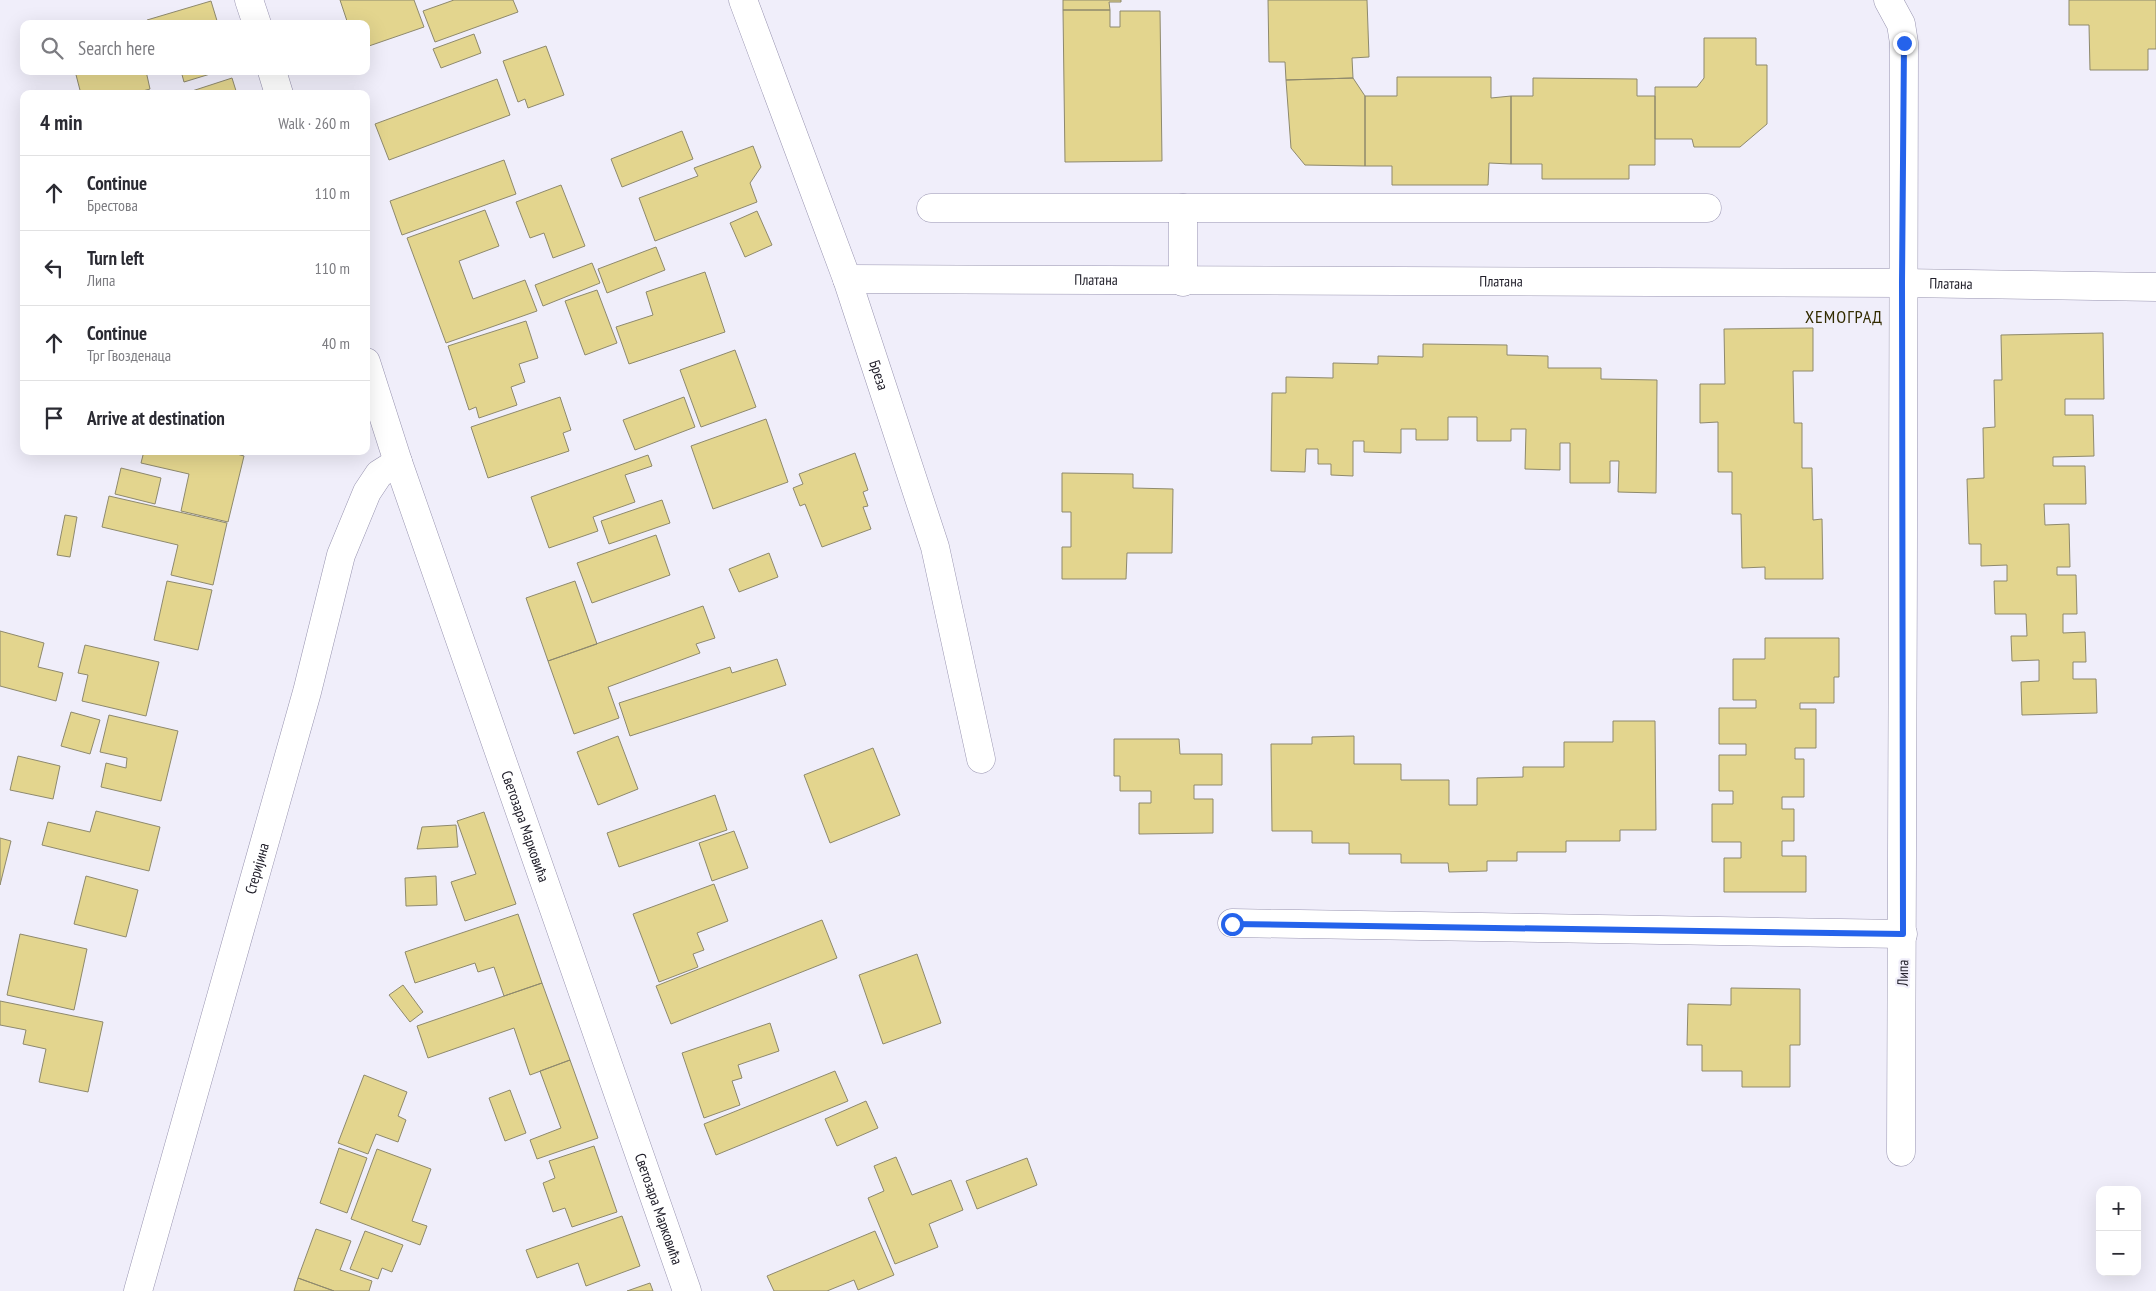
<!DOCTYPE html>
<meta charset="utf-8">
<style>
body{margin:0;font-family:"PT Sans Narrow",sans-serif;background:#f2f2f3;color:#2b2b33}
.controls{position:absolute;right:15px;bottom:15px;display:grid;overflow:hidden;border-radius:10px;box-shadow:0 5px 20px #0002}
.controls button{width:45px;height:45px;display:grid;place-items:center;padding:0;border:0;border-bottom:1px solid #e1e1e2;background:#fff;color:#2b2b33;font:25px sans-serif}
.stop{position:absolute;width:15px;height:15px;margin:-11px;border:4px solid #2563eb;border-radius:50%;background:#fff}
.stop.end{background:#2563eb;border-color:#fff;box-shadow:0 1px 5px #0008}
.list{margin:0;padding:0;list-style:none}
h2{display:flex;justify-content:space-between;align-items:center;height:65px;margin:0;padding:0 20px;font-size:21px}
h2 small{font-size:16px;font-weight:400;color:#7c7c81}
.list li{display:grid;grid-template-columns:32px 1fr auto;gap:15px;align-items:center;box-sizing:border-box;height:75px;padding:0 20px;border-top:1px solid #e1e1e2}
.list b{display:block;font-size:19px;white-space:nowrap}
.list p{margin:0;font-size:16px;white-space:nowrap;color:#7c7c81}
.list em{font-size:16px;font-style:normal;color:#7c7c81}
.icon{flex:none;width:28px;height:28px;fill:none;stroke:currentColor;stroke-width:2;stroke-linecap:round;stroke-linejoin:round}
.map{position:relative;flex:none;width:2156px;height:1291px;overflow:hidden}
.search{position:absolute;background:#fff;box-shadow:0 5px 20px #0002;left:20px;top:20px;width:350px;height:55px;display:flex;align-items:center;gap:12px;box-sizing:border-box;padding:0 18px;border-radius:10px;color:#7c7c81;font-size:19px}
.panel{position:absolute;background:#fff;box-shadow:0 5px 20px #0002;left:20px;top:90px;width:350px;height:365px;border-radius:10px}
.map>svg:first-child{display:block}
</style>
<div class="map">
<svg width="2156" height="1291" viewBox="0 0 2156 1291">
<rect width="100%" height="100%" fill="#f0eefa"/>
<!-- building -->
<path fill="#e3d58e" stroke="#8e896d" d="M340,0h74l10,27 -58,20v-23h-18z
M454,0h59l5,12 -83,30 -12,-31z
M1063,0h58v2h-12l1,8h-47z
M1268,0h99l2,57 -17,1 1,20 -67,2 -1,-18h-16z
M2069,0h87v49h-8v21h-58l-1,-45h-20z
M211,1l7,23h-70l-1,-4z
M1063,10h47v17h10v-16h40l2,150 -97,1z
M474,34l7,19 -40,15 -8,-19z
M1704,38h52v27h11v59l-27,23h-46l-2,-8h-37v-52h42l7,-9z
M546,46l18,49 -36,13 -3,-9 -7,3 -15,-41z
M75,71h71l4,18 -18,5h-51z
M181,71h39l-36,11z
M1397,77h94v21l20,-2v68l-22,-1 -1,22h-96v-19h-27v-70h32z
M232,78l5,16h-48v-2z
M1353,78l12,18v70l-60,-1 -14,-17 -5,-68z
M1533,78l104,1v17h18v69h-26v14h-87v-15h-31v-68h22z
M497,79l13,36 -121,45 -14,-36z
M682,131l11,28 -71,28 -11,-28z
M753,146l8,21 -11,16 7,19 -102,39 -16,-43 59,-22 -4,-8z
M504,160l12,34 -114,41 -12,-34z
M561,185l24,61 -32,12 -9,-25 -14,5 -14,-36z
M485,210l14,36 -40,15 14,38 52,-19 12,31 -91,32 -39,-105z
M757,211l15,34 -27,12 -15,-34z
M656,247l9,23 -58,23 -9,-24z
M592,263l8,20 -57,23 -8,-21z
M705,272l20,60 -96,32 -13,-37 37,-12 -7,-23z
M597,290l20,53 -32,12 -20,-54z
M526,321l12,37 -19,6 6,18 -14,5 6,18 -38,13 -3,-11 -7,3 -21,-64z
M1813,328v43h-20l1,52h8v45h10l1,52 9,-1 1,60h-58v-12l-23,1 -1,-54h-9v-42h-14v-50l-18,1v-39h25l-1,-55z
M2103,333l1,66h-39v16h28l1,41 -41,1v9h32l1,38h-42l1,21 24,-1 1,43h-13v8h19l1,39h-14v19l22,-1 1,30h-13v17h23l1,34 -75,2 -1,-33 18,-1v-21l-27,1 -1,-25h16l-1,-22h-31l-1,-33h13v-16l-26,1v-22h-12l-2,-65 17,-1 -1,-50 12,-1 -1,-47h8l-1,-45z
M1423,344l84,1v10l41,1v12h53v11l56,1 -1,113 -38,-1 1,-31h-9v22h-40v-40h-10v27l-35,-1 1,-40h-15v12h-34v-24h-29v23h-32v-11h-15v24l-37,-1v-11h-11v35l-22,-1v-11h-13v-15h-12l-1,23 -34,-1 1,-78h14v-16l47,1v-15l45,1v-8l45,1z
M735,350l21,57 -55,20 -21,-57z
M560,397l11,33 -8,3 6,18 -81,27 -17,-51z
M684,397l11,30 -60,23 -12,-30z
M766,419l22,63 -75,27 -22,-63z
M144,451h82l18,5 -16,66 -47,-11 8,-37 -48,-11z
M855,453l13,37 -5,2 5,14 -5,1 8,22 -49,18 -17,-43 -5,2 -7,-18 10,-4 -4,-10z
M648,455l4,11 -27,9 10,27 -42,15 5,14 -49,17 -18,-51z
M121,468l40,10 -6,26 -40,-10z
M1062,473l71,1v14l40,1 -1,64h-45l-1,26h-64v-32h9v-35h-9z
M109,496l118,27 -14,62 -42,-10 7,-30 -76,-18z
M662,500l8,23 -61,21 -8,-23z
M65,515l12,2 -7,40 -13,-2z
M656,535l14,40 -78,28 -15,-40z
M769,553l9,24 -39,15 -10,-23z
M167,581l45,9 -14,60 -44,-10z
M575,581l22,63 -49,17 -22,-63z
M703,606l12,32 -19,6 4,9 -92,34 11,31 -45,16 -26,-73z
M0,631l44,12 -6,24 25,6 -7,28 -56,-15z
M1765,638h74v39h-5v26h-34v6h16v39h-21v11h9v38h-22v12h12v32h-12v15h24v36h-82v-34h17v-16h-29v-38h21v-13h-14v-36h27v-11h-27v-36h37v-8h-23v-41h32z
M85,645l74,17 -13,54 -64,-15 6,-26 -10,-2z
M777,659l9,26 -156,51 -11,-33 111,-36 2,6z
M71,712l29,8 -10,34 -29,-8z
M109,715l69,16 -17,70 -60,-14 5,-24 20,5 1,-10 -27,-6z
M1613,721h42l1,109h-36v11h-54v11h-49v9h-30v10l-38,1 -1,-9h-47v-9h-52v-11h-37v-12h-40l-1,-87h41v-7l42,-1v28h47v16h48v25h28v-27l46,-1v-10h41v-25h49z
M618,736l20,53 -40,16 -21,-53z
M1114,739h65l1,15h42v31h-28v14h19v34l-74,1v-31h12v-12h-31v-15h-6z
M873,748l27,67 -70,28 -26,-68z
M18,756l42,10 -7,33 -43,-9z
M715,795l12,35 -108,37 -12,-34z
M96,811l64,16 -11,44 -107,-26 6,-23 42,10z
M484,812l32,92 -51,17 -14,-39 25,-8 -19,-53z
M456,825l2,22 -41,2 5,-22z
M734,831l14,37 -36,13 -13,-38z
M0,838l11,3 -11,44z
M86,876l52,14 -12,47 -52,-13z
M436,876l1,29 -31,1 -1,-28z
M714,884l14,37 -31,12 7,17 -11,4 5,13 -39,15 -26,-68z
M518,914l24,69 -38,13 -10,-29 -16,5 -3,-9 -60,20 -10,-31z
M822,920l15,38 -166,66 -15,-38z
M20,934l67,15 -13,61 -67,-15z
M917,954l24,69 -58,21 -24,-69z
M542,983l28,77 -40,15 -16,-47 -86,30 -11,-32z
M403,985l20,27 -13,10 -21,-27z
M1731,988l69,1v56h-10v42h-48v-16h-40v-26h-15l1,-41 43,1z
M0,1001l103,21 -15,70 -49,-10 7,-33 -23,-5 3,-14 -26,-5z
M770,1023l9,28 -41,14 4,13 -10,3 8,24 -36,13 -22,-65z
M570,1060l28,78 -61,21 -7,-19 31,-12 -21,-57z
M835,1071l13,30 -132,54 -12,-31z
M364,1075l43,17 -9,24 8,4 -8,22 -22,-8 -8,20 -30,-11z
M510,1090l16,43 -21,8 -16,-43z
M866,1101l12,27 -41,18 -12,-27z
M594,1146l23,66 -45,15 -7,-19 -12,4 -10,-29 12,-5 -6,-17z
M339,1148l28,10 -20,55 -27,-10z
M377,1149l54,20 -19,52 15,5 -7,19 -69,-26z
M896,1157l16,38 39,-15 12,30 -34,14 9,23 -43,17 -27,-66 16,-7 -10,-25z
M1027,1158l10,27 -60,24 -11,-28z
M622,1216l18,50 -54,20 -8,-23 -41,15 -11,-28z
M316,1229l35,12 -11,29 32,11 -3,10h-35l-36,-13z
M365,1231l38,14 -11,27 -10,-4 -4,11 -28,-10z
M875,1231l19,44 -36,15 -4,-10 -27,11h-53l-7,-15z
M298,1278l36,13h-40z
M650,1283l3,8h-26z"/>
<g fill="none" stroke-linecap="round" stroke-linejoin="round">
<defs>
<g id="minor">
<path d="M249,0l8,24"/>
<path id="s1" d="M743,0l104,279 88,268 46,212"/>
<path d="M1888,0l13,24 3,19c-3,370 1,739 -3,1109"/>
<path d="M272,71l7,23"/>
<path d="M931,208h776"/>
<path d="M1183,208v74"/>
<path id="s2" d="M847,279l1055,4 254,4"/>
<path id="s3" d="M366,362l32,100 289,829"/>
<path d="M1232,923l671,11"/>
<path id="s4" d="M138,1291l169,-599 34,-137 26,-63 12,-18 19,-12"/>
</g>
</defs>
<!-- minor casing -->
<use href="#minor" stroke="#9894b0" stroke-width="29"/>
<!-- minor -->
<use href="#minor" stroke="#fff" stroke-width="28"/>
</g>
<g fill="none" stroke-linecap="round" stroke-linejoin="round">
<!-- route -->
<path stroke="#2563eb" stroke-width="6" d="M1232,924l671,10 -1,-651 2,-240"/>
</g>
<g text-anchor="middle" stroke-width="4.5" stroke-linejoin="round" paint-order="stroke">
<!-- street labels -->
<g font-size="15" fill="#22202b" stroke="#f0eefa">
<text dy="5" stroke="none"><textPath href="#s2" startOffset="249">Платана</textPath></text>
<text dy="5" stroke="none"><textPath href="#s2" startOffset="654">Платана</textPath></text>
<text dy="5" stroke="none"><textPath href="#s2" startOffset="1104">Платана</textPath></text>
<text dy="5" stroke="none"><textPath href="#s1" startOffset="399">Бреза</textPath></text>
<text dy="5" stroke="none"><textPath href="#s3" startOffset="491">Светозара Марковића</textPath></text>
<text dy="5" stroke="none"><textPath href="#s4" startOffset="439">Стеријина</textPath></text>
<text transform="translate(1903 973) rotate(-89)" y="5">Липа</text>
<text dy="5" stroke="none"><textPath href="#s3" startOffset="896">Светозара Марковића</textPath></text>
</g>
<!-- quarter labels -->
<g font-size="18" letter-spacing="1" fill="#322b00" stroke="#f0eefa">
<text x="1844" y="323">ХЕМОГРАД</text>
</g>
</g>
</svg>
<div class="controls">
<button>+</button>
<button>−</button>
</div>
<div class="stop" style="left:1232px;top:924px"></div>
<div class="stop end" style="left:1904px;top:43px"></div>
<div class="search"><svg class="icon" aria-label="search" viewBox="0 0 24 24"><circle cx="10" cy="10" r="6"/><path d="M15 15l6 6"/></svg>Search here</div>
<section class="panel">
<h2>4 min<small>Walk · 260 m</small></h2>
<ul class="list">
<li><svg class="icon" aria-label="ahead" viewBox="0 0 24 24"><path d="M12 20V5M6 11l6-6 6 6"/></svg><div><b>Continue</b><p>Брестова</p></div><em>110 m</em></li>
<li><svg class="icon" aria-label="left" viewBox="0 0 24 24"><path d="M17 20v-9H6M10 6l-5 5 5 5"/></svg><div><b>Turn left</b><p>Липа</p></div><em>110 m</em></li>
<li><svg class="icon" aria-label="ahead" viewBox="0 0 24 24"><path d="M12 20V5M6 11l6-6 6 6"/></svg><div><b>Continue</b><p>Трг Гвозденаца</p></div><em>40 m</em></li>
<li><svg class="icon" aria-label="arrive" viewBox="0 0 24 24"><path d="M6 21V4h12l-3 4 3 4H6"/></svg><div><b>Arrive at destination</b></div></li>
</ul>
</section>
</div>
